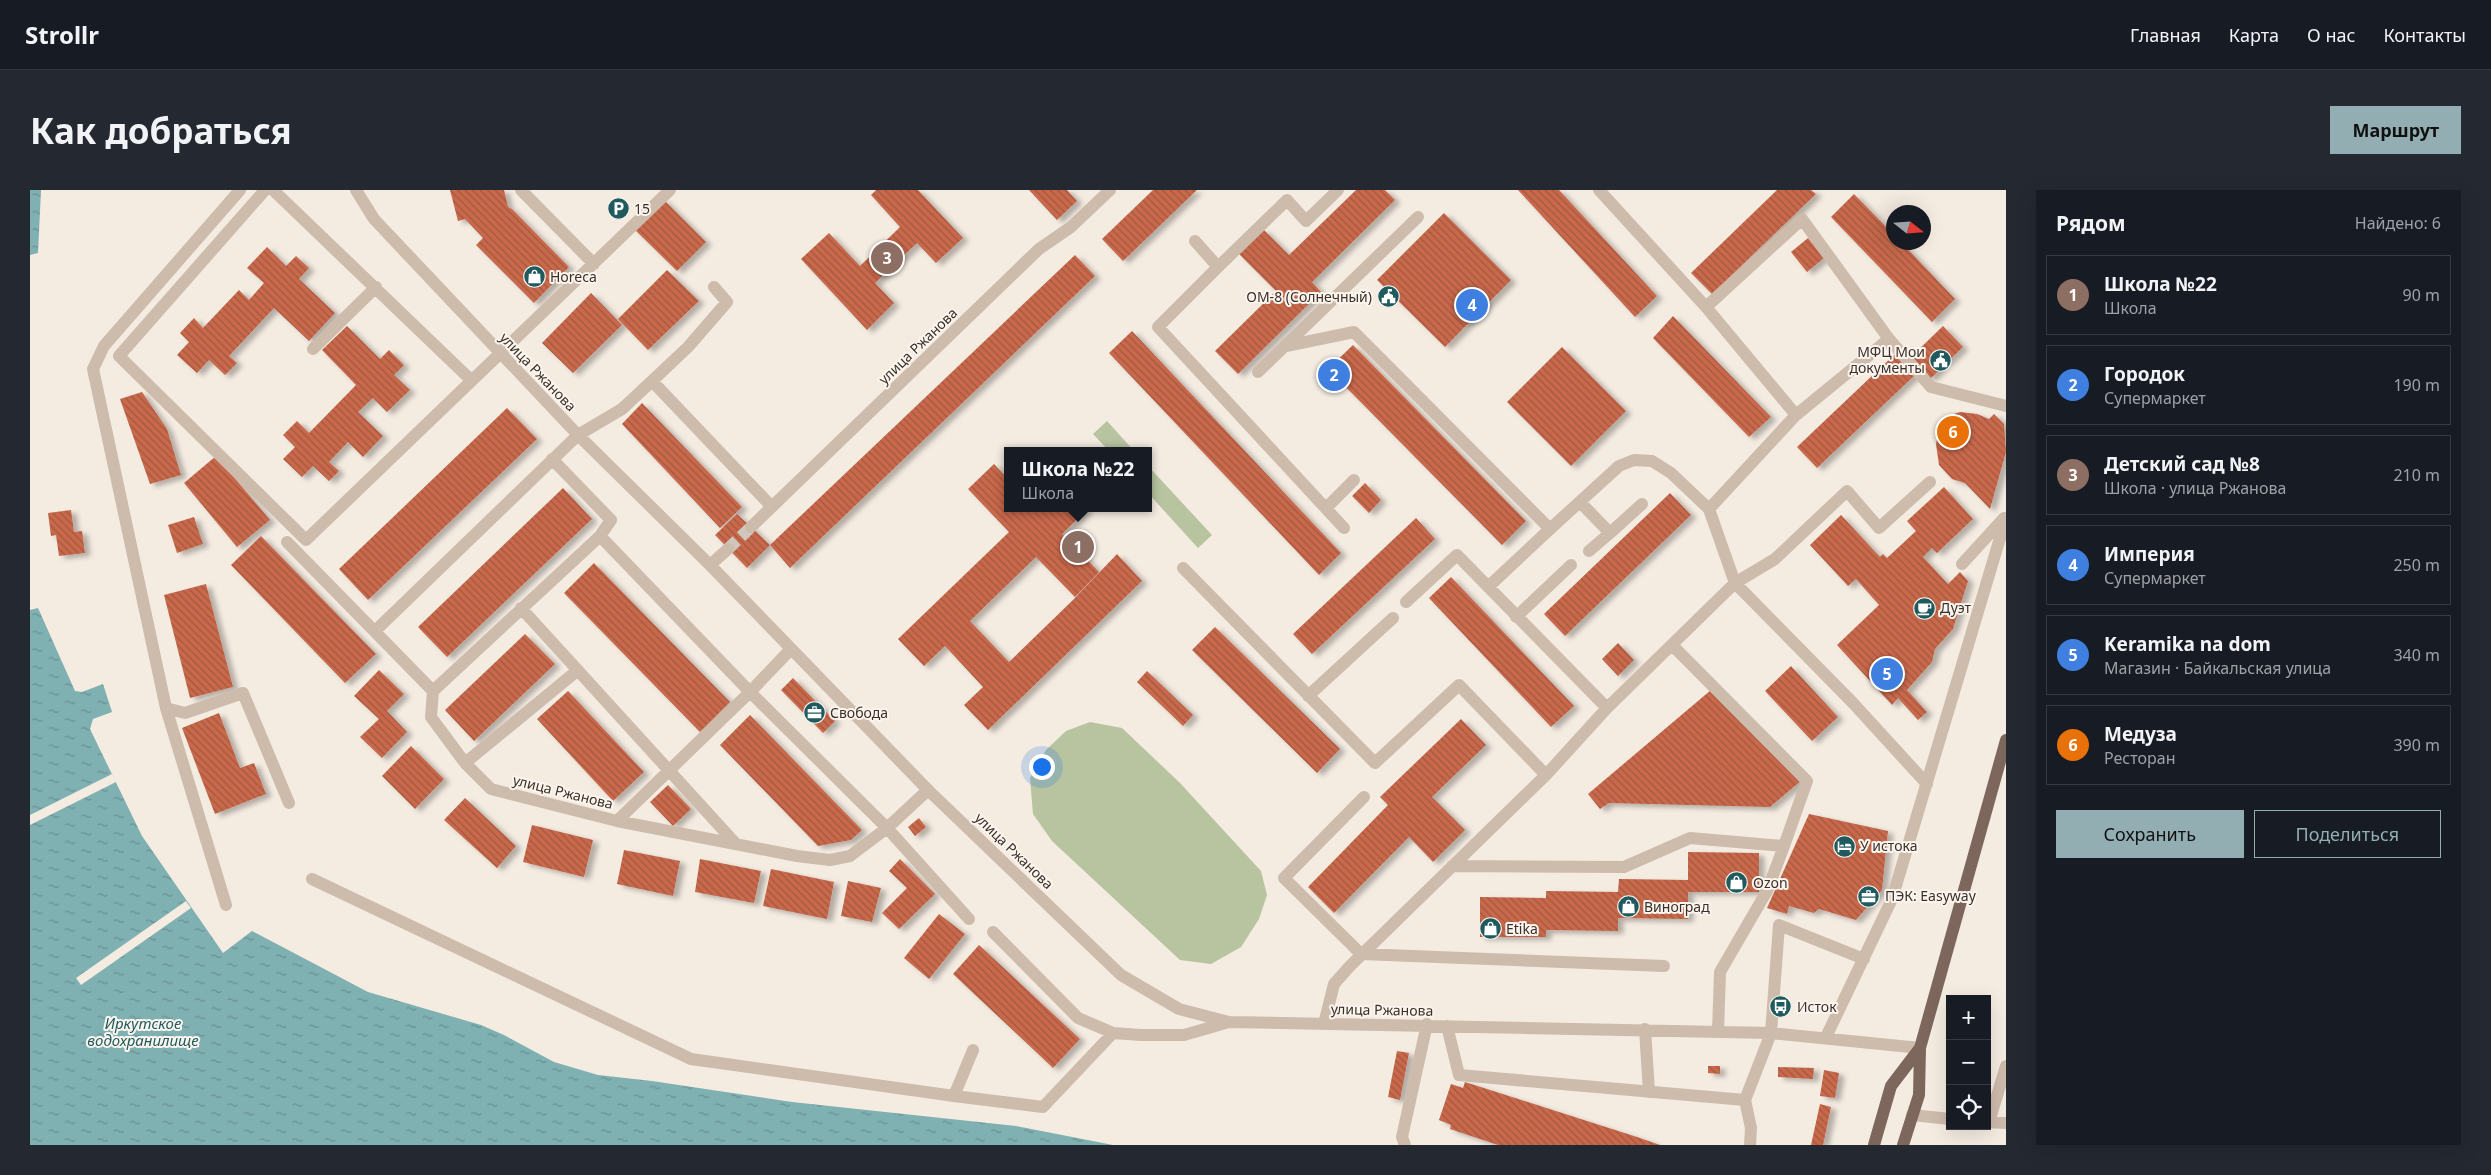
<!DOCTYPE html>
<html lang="ru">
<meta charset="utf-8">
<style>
body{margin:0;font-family:"Noto Sans",sans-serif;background:#242831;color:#f1f3f6}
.controls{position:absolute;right:15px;bottom:15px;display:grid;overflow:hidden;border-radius:0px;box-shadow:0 5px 20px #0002}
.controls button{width:45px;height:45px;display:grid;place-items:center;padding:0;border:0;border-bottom:1px solid #363941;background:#171b24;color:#f1f3f6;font:25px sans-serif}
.compass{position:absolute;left:1856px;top:15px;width:45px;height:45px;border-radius:50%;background:#171b24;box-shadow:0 5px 20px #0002;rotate:107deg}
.you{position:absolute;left:1011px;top:576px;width:18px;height:18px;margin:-12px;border:4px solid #fff;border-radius:50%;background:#1a73e8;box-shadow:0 0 0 8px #1a73e833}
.badge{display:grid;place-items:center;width:32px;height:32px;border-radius:50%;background:#92aeb2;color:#fff;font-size:16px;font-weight:700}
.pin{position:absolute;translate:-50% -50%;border:2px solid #fff;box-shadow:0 1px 5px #0006}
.popup{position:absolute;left:974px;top:257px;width:148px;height:65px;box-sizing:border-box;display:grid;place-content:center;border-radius:0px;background:#171b24;filter:drop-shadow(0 1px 4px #0005);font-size:16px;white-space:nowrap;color:#9ea1a6}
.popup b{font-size:19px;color:#f1f3f6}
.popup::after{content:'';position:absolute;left:50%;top:100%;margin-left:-10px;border:10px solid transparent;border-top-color:#171b24}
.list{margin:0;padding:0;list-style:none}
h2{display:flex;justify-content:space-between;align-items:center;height:65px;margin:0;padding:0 20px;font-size:21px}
h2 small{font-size:16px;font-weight:400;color:#9ea1a6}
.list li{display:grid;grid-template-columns:32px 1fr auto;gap:15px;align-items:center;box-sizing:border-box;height:80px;margin:0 10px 10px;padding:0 10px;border:1px solid #363941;border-radius:0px}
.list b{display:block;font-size:19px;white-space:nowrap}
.list p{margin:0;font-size:16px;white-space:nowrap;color:#9ea1a6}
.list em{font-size:16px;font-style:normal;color:#9ea1a6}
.actions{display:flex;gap:10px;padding:15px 20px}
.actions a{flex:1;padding:11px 0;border:1px solid #92aeb2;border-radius:0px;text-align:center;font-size:18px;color:#92aeb2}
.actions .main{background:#92aeb2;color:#111}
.icon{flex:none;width:28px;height:28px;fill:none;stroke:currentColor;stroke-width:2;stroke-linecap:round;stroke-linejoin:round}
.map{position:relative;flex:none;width:1976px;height:955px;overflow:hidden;border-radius:0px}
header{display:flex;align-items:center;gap:30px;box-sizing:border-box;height:70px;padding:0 25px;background:#171b24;border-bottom:1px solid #363941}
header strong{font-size:24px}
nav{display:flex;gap:28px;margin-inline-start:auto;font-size:18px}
.intro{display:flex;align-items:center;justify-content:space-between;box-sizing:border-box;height:120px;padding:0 30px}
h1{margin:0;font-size:35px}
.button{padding:12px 22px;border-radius:0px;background:#92aeb2;color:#111;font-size:18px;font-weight:700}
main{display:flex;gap:30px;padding:0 30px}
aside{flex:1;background:#171b24;border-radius:0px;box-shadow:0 5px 20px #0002}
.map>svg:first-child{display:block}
</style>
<header>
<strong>Strollr</strong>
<nav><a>Главная</a><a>Карта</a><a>О нас</a><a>Контакты</a></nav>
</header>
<div class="intro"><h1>Как добраться</h1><a class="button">Маршрут</a></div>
<main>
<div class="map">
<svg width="1976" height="955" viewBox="0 0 1976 955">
<defs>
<pattern id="water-ripples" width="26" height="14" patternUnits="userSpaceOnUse" patternTransform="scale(1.25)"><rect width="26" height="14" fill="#7fb0b2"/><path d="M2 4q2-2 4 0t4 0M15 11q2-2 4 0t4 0" fill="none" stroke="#699091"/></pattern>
<pattern id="building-back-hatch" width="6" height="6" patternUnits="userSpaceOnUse" patternTransform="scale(1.25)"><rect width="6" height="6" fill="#c8694b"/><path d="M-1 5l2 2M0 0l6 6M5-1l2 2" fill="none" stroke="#a4573f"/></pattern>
<filter id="shadow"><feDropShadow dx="5.5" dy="3" stdDeviation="2.5" flood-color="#0004"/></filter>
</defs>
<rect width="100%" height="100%" fill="#f4ebe1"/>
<!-- park -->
<path fill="#b8c4a0" d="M1077,231l27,30h-25l-16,-17z
M1118,276l64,69 -14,13 -50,-55z
M1060,532l32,6 58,55 81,88 6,24 -8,24 -18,28 -30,17 -31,-4 -128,-119 -19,-27 -3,-36 16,-28 20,-19z"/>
<!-- water -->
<path fill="url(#water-ripples)" d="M0,0h11l-3,63 -8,2z
M8,418l37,83 7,1 21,-8 9,28 -19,7 -3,10 52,107 81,117 29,-22 116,61 113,33 23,10 50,27 44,13 54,6 140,21 224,24 97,19h-1083v-535z"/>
<!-- pier -->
<path fill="#f4ebe1" d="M82,584l4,8 -86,43v-10z
M156,711l5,7 -110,77 -5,-7z"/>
<!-- building -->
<path fill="url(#building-back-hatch)" filter="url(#shadow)" d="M420,0h54l4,17 4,2 57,58 -35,36 -58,-58 7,-7 -18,-19 -7,2z
M846,0h42l45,48 -27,25 -19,-20 -42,40 19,20 -27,27 -66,-71 28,-26 31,33 40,-39 -29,-32z
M999,0h38l10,11 -20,19z
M1123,0h44l-74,71 -21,-22z
M1326,0h29l10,10 -83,82 9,10 -83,82 -23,-23 61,-60 -37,-37 24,-25 26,26z
M1488,0h41l98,106 -22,21z
M1747,0h34l5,4 -104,100 -21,-21z
M1824,4l40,41v7h7l54,57 -23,23 -101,-105z
M633,9l43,43 -29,29 -44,-43z
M1414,23l67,67 -66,67 -68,-67z
M1778,48l16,20 -17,14 -16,-20z
M237,57l19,19 10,-10 13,12 -10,11 36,34 -26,28 -35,-33 -45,48 8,7 -12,12 -16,-15 -12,13 -20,-18 12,-13 -9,-9 14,-15 9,10 36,-38 10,10 15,-17 -17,-15z
M1045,65l20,21 -305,292 -20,-23z
M637,80l32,31 -51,49 -30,-31z
M561,103l31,32 -49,48 -31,-30z
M1643,126l98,101 -22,20 -96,-99z
M317,136l33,33 9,-9 15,15 -10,10 16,15 -23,22 -14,-14 -15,14 25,24 -20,21 -15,-15 -19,20 10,9 -10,10 -16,-15 -11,11 -19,-18 12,-12 -12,-12 14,-14 12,12 47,-48 -34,-35z
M1913,136l20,21 -33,32 -20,-21z
M1102,141l209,222 -22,22 -210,-222z
M1323,155l173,176 -24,24 -174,-176z
M1532,157l64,64 -55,55 -64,-64z
M1865,164l20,21 -98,93 -20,-21z
M112,202l25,37 14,46 -31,9 -30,-85z
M612,213l100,104 -22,21 -98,-104z
M477,218l30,31 -169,161 -29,-31z
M1930,222l17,2 12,5 5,-5 10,10 2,28 -16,57 -25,-26 -13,-4 -13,-14 -3,-21 3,-14 9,-14z
M186,266l54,64 -33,27 -53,-64z
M964,274l14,15v29h81l-27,26 37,38 -24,25 -39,-40 -66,64 39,41 66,-64 42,-44 25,27 -154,149 -24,-25 19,-18 -38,-41 -21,20 -26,-27 111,-107 -41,-43z
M1335,293l16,17 -12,13 -17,-17z
M1914,297l29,32 -36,34 -5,-5 -9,9 25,27 12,-12 8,9 -15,48 -18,20 -3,13 -25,28 20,22 -9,8 -20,-22 -6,7 -55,-60 42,-40 -23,-26 -8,7 -38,-41 31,-30 39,42 3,-3 4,4 29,-27 -9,-10z
M533,298l29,31 -145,138 -29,-30z
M1640,303l21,22 -126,121 -21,-22z
M41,320l3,22 8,-1 3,22 -26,3 -3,-21 -5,1 -3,-23z
M707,324l33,31 -23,23 -32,-33z
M164,327l9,27 -26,9 -9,-28z
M1386,328l19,21 -123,115 -19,-20z
M231,346l115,118 -31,29 -114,-118z
M564,373l136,139 -30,30 -136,-139z
M1421,387l123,129 -23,21 -122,-129z
M176,394l27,103 -43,11 -26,-103z
M1185,437l125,122 -23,24 -125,-123z
M495,444l30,30 -81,77 -29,-31z
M1588,453l16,17 -16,16 -16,-17z
M1761,476l47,51 -26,24 -47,-50z
M349,480l25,24 -17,17 20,21 -25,26 -22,-21 19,-18 -25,-23z
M1117,481l46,44 -10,11 -46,-44z
M763,488l42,43 -12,12 -42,-43z
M1681,500l91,90 -32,27 -161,-4 -9,6 -12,-15z
M538,501l76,81 -31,29 -76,-82z
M189,523l21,55 14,-5 12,31 -51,20 -33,-86z
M720,525l112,115 -11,10 -33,6 -98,-101z
M1431,529l25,26 -54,52 33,33 -32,32 -24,-25 -75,76 -26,-26 80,-82 -8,-8z
M381,556l33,33 -29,30 -33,-33z
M638,595l23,24 -18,17 -23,-24z
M435,608l51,48 -19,22 -53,-48z
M1779,624l79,17 -6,59 -26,30 -37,-11 -5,4 -25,-7 -2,8 -20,-6z
M889,628l7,9 -11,9 -7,-9z
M502,635l61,15 -9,37 -61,-15z
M594,660l56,11 -7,35 -56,-12z
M1658,662l71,1v39h-71v27l-70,-1v13l-72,-1v7h-66v-40l66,1v-7l72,1 1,-13 69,1z
M670,669l61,12 -7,32 -59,-11z
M870,669l35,35 -36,35 -17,-16 25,-25 -18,-17z
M741,679l63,13 -7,37 -64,-13z
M818,691l33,7 -9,34 -31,-6z
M909,724l26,20 -36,45 -25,-21z
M949,755l101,94 -27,29 -100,-94z
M1367,861l12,2 -9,47 -12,-3z
M1678,876h12v8l-12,-1z
M1748,877l36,1 -1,11 -35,-2z
M1794,880l15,3 -4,25 -15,-2z
M1435,892l172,55 23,8h-162l-48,-16 1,-4 -12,-5 12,-36 12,4z
M1790,914l11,3 -6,29 -2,9h-12z"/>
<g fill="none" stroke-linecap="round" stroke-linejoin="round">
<!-- minor-tunnel -->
<path stroke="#cfc6bd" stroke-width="12" stroke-dasharray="12 6" stroke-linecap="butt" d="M698,359l23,-22"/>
<!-- minor -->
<path stroke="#cdbbac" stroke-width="12" d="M210,0l-136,156 -11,23 73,339 19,5 58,-20 46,110
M235,0l-146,166 187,184 364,-350
M243,0l198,190
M326,0l18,29 204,216 132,130 218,225 193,185 58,34 50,13 542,11 149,15
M491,0l73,74
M1569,0l107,117
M1165,51l23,26 -60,60 186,201
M1188,77l69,-67 19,21 32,-31
M1256,156l68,-14 196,197 69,-63 15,-6 18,1 19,12 38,36 26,74 118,120 74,81
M283,159l63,-62
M1228,182l160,-155
M622,191l120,126
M1766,225l-90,-108 96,-88 87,120 42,48 75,19
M1550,312l30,31 32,-29
M1296,318l28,-28
M1679,319l87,-94 93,-76
M721,337l288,-278 32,-22 39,-37
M570,346l150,156 137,136 82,91
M257,352l146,149 -2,26 34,46 26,26 126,32 180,35 33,4 20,-4 37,-28 41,-38
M1559,361l21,-18
M1932,374l42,-46
M680,375l18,-16
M1153,378l192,195 84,-78 87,90
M1458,397l62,-58
M491,418l215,236
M1486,427l55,-52
M345,441l203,-196 44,-26 30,-28 36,-34 39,-45 -13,-15
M1642,455l135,136 -23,65
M403,501l167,-155 11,-16 -59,-61
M1278,506l85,-78
M136,518l60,197
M1577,518l128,-125 40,-24 72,-68 32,37 51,-46
M435,573l113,-93
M1334,607l-80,81 77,76 303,12
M587,631l133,-129 41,-43
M1422,676l172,1 66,-29 94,8 -17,45 -47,81 -2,60
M282,689l379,180 263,37
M963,742l85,86 35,15 28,2h43l45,-13
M1294,834l10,-40 16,-18 196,-191 61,-67 -150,-153 -51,47
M1417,836l12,49 286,25 26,-67 8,-108 85,34
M1615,839l4,63
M1796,847l66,-138 114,-381
M943,860l-19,46 89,11 70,-74
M1715,910l6,28 -1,17
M1882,925l38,4
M1957,932l19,1
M1959,932l17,-56
M1375,955l-3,-8 25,-113"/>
<!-- major -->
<path stroke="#7d675c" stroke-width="12" d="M1844,955l17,-59 29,-38
M1873,955l16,-50 1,-47 86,-308"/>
</g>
<!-- icons -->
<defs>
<symbol id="parking-disc" viewBox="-11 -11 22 22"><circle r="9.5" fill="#1f5a5e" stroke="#fbf5ee"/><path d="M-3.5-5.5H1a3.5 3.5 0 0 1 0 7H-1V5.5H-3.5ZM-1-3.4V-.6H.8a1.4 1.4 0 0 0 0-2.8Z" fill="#fff"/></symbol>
<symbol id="shop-disc" viewBox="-11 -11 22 22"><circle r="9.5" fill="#1f5a5e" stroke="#fbf5ee"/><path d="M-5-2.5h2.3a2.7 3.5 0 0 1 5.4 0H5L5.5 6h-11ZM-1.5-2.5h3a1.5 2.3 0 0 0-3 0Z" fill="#fff"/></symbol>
<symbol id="civic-disc" viewBox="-11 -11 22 22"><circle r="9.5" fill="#1f5a5e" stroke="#fbf5ee"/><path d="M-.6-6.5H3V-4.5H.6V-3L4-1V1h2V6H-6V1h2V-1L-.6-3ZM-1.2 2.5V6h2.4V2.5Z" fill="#fff"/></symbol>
<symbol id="cafe-disc" viewBox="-11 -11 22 22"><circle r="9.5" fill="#1f5a5e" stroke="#fbf5ee"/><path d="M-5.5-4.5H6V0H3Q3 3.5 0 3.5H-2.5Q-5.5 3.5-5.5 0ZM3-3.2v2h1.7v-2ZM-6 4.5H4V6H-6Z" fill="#fff"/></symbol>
<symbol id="office-disc" viewBox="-11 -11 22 22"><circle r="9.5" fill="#1f5a5e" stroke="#fbf5ee"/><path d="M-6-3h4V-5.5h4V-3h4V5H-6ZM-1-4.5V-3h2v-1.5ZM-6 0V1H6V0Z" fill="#fff"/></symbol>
<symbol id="hotel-disc" viewBox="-11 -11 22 22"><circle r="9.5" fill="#1f5a5e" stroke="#fbf5ee"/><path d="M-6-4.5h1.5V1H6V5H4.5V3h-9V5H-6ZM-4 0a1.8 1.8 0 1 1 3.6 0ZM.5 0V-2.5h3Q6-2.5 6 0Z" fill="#fff"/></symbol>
<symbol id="bus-disc" viewBox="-11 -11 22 22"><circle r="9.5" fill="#1f5a5e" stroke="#fbf5ee"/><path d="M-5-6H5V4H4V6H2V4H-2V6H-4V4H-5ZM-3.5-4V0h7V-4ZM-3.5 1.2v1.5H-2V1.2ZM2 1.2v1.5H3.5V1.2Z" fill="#fff"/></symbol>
</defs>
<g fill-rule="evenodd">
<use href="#parking-disc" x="576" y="6" width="25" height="25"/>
<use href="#shop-disc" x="492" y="74" width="25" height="25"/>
<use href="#civic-disc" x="1346" y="94" width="25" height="25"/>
<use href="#civic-disc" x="1898" y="158" width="25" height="25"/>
<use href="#cafe-disc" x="1882" y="406" width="25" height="25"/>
<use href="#office-disc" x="772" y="510" width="25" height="25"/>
<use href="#hotel-disc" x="1802" y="644" width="25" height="25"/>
<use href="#shop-disc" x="1694" y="680" width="25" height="25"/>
<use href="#office-disc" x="1826" y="694" width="25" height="25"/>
<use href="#shop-disc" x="1586" y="704" width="25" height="25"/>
<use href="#shop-disc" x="1448" y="726" width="25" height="25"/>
<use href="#bus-disc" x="1738" y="804" width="25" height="25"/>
</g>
<g text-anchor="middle" stroke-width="4" stroke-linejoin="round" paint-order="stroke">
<!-- poi labels -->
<g font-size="14" fill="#3b302b" stroke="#fbf5ee" text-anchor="start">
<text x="604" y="24">15</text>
<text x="520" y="92">Horeca</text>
<text x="1342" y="112" text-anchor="end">ОМ-8 (Солнечный)</text>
<text x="1895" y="167" text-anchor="end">МФЦ Мои<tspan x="1895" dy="16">документы</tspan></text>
<text x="1910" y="423">Дуэт</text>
<text x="800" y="528">Свобода</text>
<text x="1830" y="661">У истока</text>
<text x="1723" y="698">Ozon</text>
<text x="1855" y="711">ПЭК: Easyway</text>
<text x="1614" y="722">Виноград</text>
<text x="1476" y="744">Etika</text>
<text x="1767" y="822">Исток</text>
</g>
<!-- street labels -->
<g font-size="14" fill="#3b302b" stroke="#fbf5ee">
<text transform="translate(888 156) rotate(-44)" y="5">улица Ржанова</text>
<text transform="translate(508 182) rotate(46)" y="5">улица Ржанова</text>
<text transform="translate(533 602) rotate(14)" y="5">улица Ржанова</text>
<text transform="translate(984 661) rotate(44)" y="5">улица Ржанова</text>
<text transform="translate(1352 820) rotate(1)" y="5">улица Ржанова</text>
</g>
<!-- water labels -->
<g font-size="15" font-style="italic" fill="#1f5a5e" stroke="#fbf5ee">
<text x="113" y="839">Иркутское<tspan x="113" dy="17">водохранилище</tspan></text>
</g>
</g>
</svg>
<div class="controls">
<button>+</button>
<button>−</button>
<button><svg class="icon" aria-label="locate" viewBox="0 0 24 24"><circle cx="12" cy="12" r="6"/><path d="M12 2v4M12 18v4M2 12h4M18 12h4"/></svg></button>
</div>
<svg class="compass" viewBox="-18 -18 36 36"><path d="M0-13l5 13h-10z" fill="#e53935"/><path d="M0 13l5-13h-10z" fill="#9ea1a6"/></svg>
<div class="you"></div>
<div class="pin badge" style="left:1048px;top:357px;background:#8d6e63">1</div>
<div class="popup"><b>Школа №22</b>Школа</div>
<div class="pin badge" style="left:1304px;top:185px;background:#3f7fe0">2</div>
<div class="pin badge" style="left:857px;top:68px;background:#8d6e63">3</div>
<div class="pin badge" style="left:1442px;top:115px;background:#3f7fe0">4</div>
<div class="pin badge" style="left:1857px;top:484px;background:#3f7fe0">5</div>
<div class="pin badge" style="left:1923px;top:242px;background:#e8710a">6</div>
</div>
<aside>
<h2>Рядом<small>Найдено: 6</small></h2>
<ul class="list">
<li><span class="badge" style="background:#8d6e63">1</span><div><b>Школа №22</b><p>Школа</p></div><em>90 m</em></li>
<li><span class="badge" style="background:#3f7fe0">2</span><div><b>Городок</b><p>Супермаркет</p></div><em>190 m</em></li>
<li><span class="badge" style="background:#8d6e63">3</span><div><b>Детский сад №8</b><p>Школа · улица Ржанова</p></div><em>210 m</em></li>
<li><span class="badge" style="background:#3f7fe0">4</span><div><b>Империя</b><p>Супермаркет</p></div><em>250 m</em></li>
<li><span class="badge" style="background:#3f7fe0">5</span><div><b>Keramika na dom</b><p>Магазин · Байкальская улица</p></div><em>340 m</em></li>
<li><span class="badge" style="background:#e8710a">6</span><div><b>Медуза</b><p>Ресторан</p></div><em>390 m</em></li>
</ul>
<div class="actions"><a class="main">Сохранить</a><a>Поделиться</a></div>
</aside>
</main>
